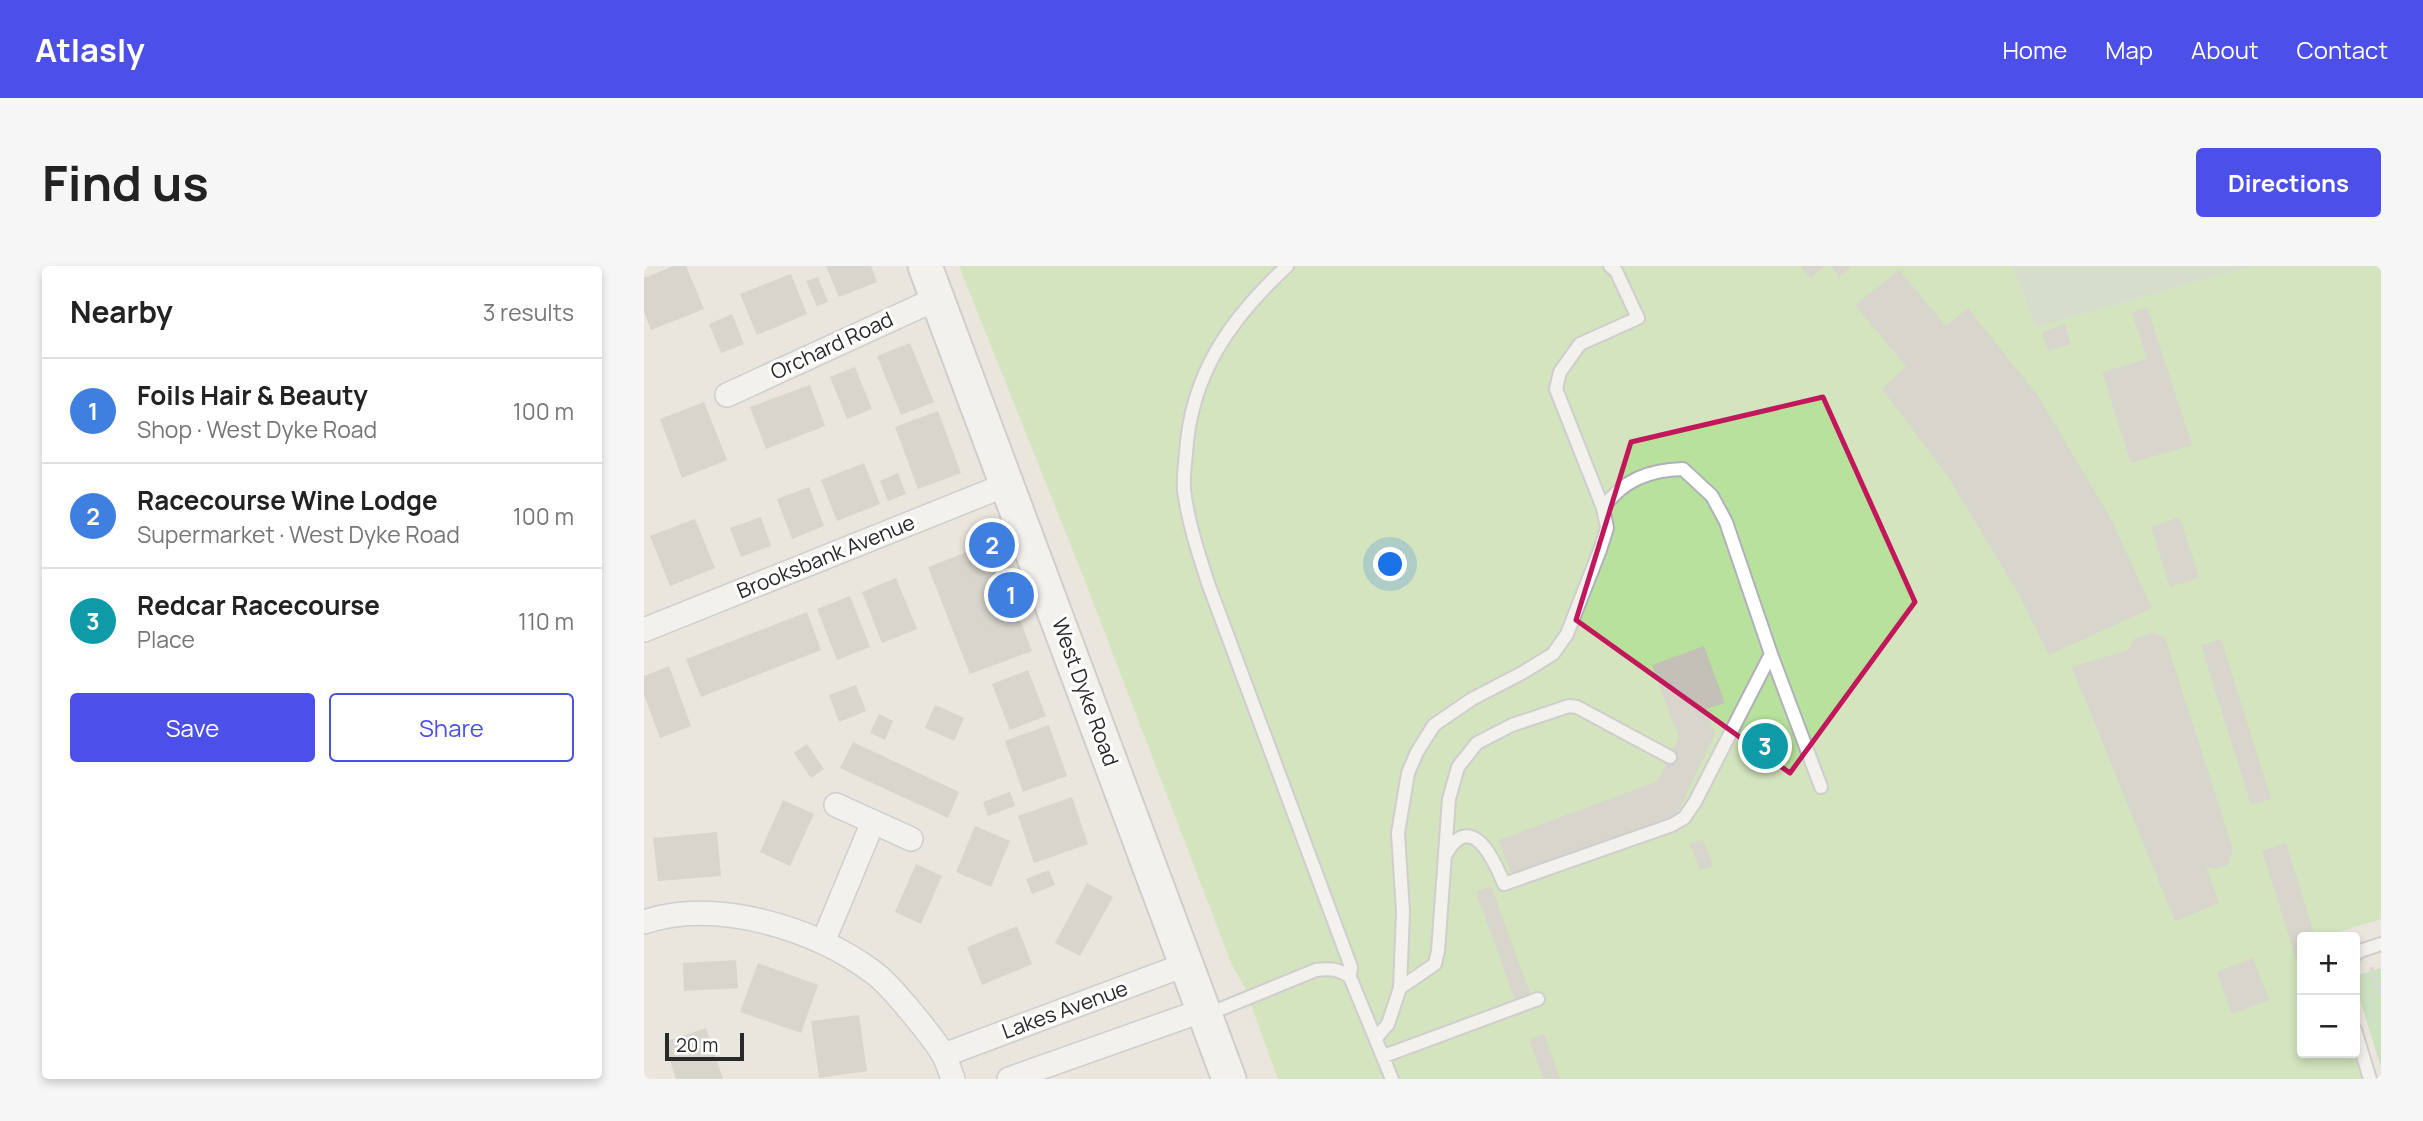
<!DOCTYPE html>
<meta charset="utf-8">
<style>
body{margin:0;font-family:Manrope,sans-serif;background:#f6f6f6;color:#222}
.controls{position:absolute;right:21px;bottom:21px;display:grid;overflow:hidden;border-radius:7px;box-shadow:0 4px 10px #0003}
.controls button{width:63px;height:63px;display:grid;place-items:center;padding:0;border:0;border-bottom:2px solid #e0e0e0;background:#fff;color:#222;font:35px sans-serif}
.scale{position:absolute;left:21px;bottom:18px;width:79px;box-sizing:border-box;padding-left:7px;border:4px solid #292929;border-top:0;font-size:19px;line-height:24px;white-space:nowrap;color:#292929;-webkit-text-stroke:5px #fff;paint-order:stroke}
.you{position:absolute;left:747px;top:299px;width:24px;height:24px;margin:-18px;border:5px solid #fff;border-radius:50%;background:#1a73e8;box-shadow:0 0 0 10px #1a73e833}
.badge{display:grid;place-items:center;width:46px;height:46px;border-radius:50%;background:#4c50e8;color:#fff;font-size:23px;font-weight:700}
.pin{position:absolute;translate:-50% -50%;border:4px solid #fff;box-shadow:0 2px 7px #0006}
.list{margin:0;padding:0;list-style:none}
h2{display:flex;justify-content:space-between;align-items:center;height:91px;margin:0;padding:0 28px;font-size:30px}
h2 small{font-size:23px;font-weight:400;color:#767676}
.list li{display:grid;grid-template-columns:46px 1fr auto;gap:21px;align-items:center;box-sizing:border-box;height:105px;padding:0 28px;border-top:2px solid #e0e0e0}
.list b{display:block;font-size:26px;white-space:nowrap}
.list p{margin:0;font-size:23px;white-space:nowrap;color:#767676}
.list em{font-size:23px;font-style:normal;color:#767676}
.actions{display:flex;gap:14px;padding:21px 28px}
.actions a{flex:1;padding:16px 0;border:2px solid #4c50e8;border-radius:7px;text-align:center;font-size:24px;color:#4c50e8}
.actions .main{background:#4c50e8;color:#fff}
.map{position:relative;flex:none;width:1737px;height:813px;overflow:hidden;border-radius:7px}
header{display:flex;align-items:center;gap:42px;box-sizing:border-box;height:98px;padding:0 35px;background:#4c50e8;color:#fff}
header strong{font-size:33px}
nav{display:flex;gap:38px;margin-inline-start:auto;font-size:24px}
.intro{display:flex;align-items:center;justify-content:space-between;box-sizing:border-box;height:168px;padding:0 42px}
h1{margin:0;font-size:49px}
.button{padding:18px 32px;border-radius:7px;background:#4c50e8;color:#fff;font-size:24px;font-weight:700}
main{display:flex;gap:42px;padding:0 42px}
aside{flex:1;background:#fff;border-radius:7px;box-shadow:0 4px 10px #0003}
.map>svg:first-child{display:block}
</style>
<header>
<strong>Atlasly</strong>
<nav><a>Home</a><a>Map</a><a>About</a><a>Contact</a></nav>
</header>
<div class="intro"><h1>Find us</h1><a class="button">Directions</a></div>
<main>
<aside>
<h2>Nearby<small>3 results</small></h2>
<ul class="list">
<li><span class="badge" style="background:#3f7fe0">1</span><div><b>Foils Hair &amp; Beauty</b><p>Shop · West Dyke Road</p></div><em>100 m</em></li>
<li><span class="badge" style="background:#3f7fe0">2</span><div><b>Racecourse Wine Lodge</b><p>Supermarket · West Dyke Road</p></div><em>100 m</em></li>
<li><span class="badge" style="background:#0f9aa8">3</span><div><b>Redcar Racecourse</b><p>Place</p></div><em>110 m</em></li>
</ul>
<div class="actions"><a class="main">Save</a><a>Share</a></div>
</aside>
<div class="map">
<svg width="1737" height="813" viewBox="0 0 1737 813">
<rect width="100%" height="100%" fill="#eae6dd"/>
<!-- green -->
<path fill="#a9dc9e" d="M1737,702v99l-26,-83v-8z"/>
<!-- cemetery -->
<path fill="#bfd2b5" d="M1368,0h241l-217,62z"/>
<!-- pitch -->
<path fill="#b8e29b" d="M315,0h1053l24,62 217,-62h128v653l-49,15v3h-30v116l53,-1 8,27h-1085l-33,-91 -13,-23 -150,-392z"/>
<!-- building -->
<path fill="#c3c0b8" d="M30,0h12l18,43 -53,21 -7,-18v-34z
M182,0h45l6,16 -38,15z
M1157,0h24l-15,12z
M1187,0h21l-13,11z
M1255,4l47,56 22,-18 70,88 73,123 41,89 -103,47 -29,-59 -71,-118 -67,-89 24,-23 -51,-61z
M147,8l16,40 -50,21 -17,-41z
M174,11l10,25 -11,4 -11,-25z
M1503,41l45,138 -61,18 -29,-91 45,-13 -15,-47z
M88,48l12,30 -23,9 -12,-29z
M1421,58l6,20 -23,7 -6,-19z
M266,77l24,59 -33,13 -24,-59z
M211,101l17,42 -25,10 -17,-42z
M166,119l15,41 -59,23 -16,-42z
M60,136l23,58 -45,18 -22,-59z
M294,145l23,62 -43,16 -23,-62z
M220,197l16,41 -43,17 -16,-41z
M254,207l8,21 -18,7 -8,-20z
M165,221l15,39 -32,13 -15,-40z
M117,251l10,29 -30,11 -11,-29z
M1536,251l19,61 -29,9 -19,-60z
M51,253l20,49 -45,18 -20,-50z
M339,280l11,6 38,99 -62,23 -42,-107z
M252,312l21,51 -35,14 -20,-51z
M206,330l20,51 -33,13 -20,-51z
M163,346l14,38 -120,47 -15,-38z
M1509,366l12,6 68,211 -5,15 -12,5 -10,-2 13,36 -44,18 -103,-254 56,-17 6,-11z
M1577,373l50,160 -20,6 -50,-160z
M1060,380l21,57 -19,6 9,25 -41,86 -161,59 -14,-39 159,-59 21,-43 -27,-73z
M25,400l22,60 -31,12 -16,-43v-19z
M384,404l18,46 -36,14 -18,-46z
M212,419l10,26 -27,11 -10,-27z
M291,439l29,13 -10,23 -29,-13z
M235,448l14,7 -8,19 -15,-7z
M405,459l18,51 -44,16 -18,-51z
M209,476l106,50 -11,26 -108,-50z
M163,478l17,25 -13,9 -17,-25z
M366,526l5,14 -27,10 -5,-14z
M428,531l16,47 -54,19 -16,-47z
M139,534l31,14 -24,52 -30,-14z
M331,560l35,15 -19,46 -35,-15z
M73,566l4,44 -63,5 -5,-43z
M1059,573l10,27 -13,4 -10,-26z
M1642,577l29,94h-13v29l-3,1 -37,-116z
M272,598l26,12 -21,48 -26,-12z
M405,604l6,15 -23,9 -6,-15z
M443,617l26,14 -33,59 -25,-13z
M847,620l41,113 -15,6 -41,-113z
M373,660l15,38 -50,21 -15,-38z
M1609,692l16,42 -37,14 -15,-42z
M92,694l2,28 -54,3 -1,-28z
M114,697l60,22 -17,48 -61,-21z
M215,749l8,56 -48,7 -8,-57z
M62,762l17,51h-47l-12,-37z
M900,768l16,45h-17l-14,-40z"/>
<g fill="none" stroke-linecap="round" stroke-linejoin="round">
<defs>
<path id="lane" d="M643,0c-57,53 -96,108 -101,187 -1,12 -3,25 -2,37 4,32 14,62 24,93l143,384 -1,10
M1127,388l50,133
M801,590c25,-47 48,1 59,28l168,-59 12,-7 11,-16 76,-148 -45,-132 -14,-26 -29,-27c-34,1 -60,11 -80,39
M1711,689l5,-4 21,-7
M756,722l35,-24 3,-13 11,-152 9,-32 19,-24 35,-18 57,-19 8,1 93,50
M562,749l110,-45c14,-2 23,-1 34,7l42,102
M1711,764l15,49
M732,772l12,-14 12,-36 3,-76 -5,-79 10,-60 9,-21 17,-27 38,-26 50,-26 31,-19 14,-20 33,-84 7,-22 -4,-20 -47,-119 4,-17 20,-28 58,-26 -22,-47 -6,-5
M740,790l154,-57"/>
<path id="street" d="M83,129l211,-97
M0,364l364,-146
M192,539l75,34
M0,656c73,-24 169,6 229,50 17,12 59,64 70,82 4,7 7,17 10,25
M179,676l50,-120
M300,789l243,-91
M365,813l195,-69"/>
<path id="secondary" d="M281,0l304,813"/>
</defs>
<!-- lane casing -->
<use href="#lane" stroke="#b0b0bc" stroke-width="16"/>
<!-- street casing -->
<use href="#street" stroke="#b0b0bc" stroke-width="26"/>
<!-- secondary casing -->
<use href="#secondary" stroke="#b0b0bc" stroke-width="37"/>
<!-- path -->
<path stroke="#c7c7c7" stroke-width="4.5" stroke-dasharray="5 3.5" stroke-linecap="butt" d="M1727,701l6,19
M1737,719l-4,1 4,12"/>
<!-- lane -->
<use href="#lane" stroke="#fff" stroke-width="12"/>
<!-- street -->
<use href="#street" stroke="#fff" stroke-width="23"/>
<!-- secondary -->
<use href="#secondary" stroke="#fff" stroke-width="33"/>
</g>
<!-- marked area -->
<path d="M0 0H1737V813H0ZM1179,131l92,205 -125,171 -214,-153 55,-178z" fill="#eae6dd" fill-opacity=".55" fill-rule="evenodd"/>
<path fill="none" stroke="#c2185b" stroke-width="5" stroke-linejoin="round" d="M1179,131l92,205 -125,171 -214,-153 55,-178z"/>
<g text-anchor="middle" stroke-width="6" stroke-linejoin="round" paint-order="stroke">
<!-- street labels -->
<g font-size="21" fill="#292929" stroke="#fff">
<text transform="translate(188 80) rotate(-25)" y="7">Orchard Road</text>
<text transform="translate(182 291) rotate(-22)" y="7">Brooksbank Avenue</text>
<text transform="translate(441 426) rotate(70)" y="7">West Dyke Road</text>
<text transform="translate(421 744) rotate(-20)" y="7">Lakes Avenue</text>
</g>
</g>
</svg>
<div class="controls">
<button>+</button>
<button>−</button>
</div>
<div class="scale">20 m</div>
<div class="you"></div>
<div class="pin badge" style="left:367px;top:329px;background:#3f7fe0">1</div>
<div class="pin badge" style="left:348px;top:279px;background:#3f7fe0">2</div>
<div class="pin badge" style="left:1121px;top:480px;background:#0f9aa8">3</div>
</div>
</main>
